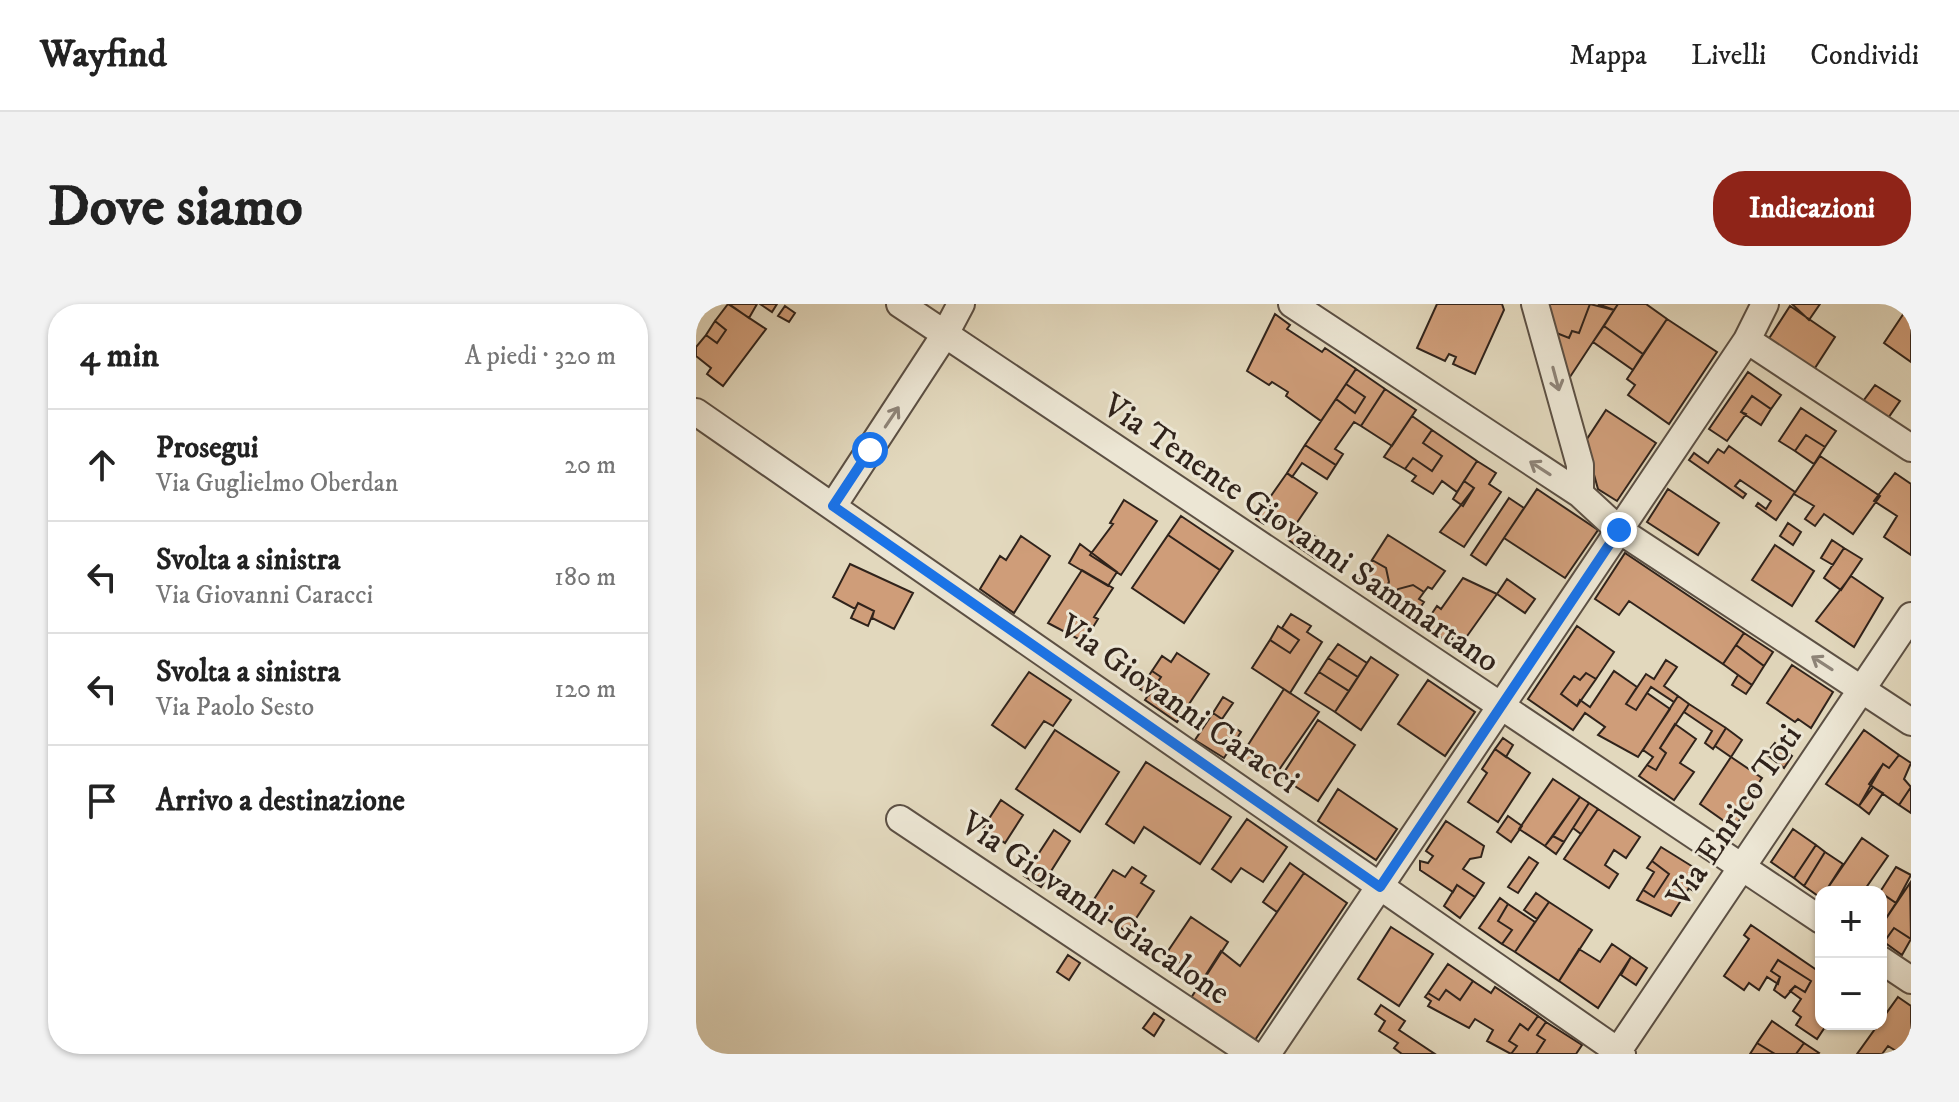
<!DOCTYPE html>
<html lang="it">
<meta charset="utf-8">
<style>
body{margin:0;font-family:"IM FELL DW Pica",serif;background:#f2f2f2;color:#222}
.controls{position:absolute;right:24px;bottom:24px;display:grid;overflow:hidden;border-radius:16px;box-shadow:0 2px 6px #0004}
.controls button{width:72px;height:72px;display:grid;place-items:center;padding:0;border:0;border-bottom:2px solid #e0e0e0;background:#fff;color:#222;font:40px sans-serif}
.stop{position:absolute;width:24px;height:24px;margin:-18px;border:6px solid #1a73e8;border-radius:50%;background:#fff}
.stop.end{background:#1a73e8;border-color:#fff;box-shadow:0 2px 8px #0008}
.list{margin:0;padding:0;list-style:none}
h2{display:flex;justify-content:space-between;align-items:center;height:104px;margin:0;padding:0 32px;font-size:34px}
h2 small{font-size:26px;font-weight:400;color:#767676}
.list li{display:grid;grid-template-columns:52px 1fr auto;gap:24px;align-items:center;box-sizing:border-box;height:112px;padding:0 32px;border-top:2px solid #e0e0e0}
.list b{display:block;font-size:30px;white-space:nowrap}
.list p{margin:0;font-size:26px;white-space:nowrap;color:#767676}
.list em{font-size:26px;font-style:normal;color:#767676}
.icon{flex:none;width:44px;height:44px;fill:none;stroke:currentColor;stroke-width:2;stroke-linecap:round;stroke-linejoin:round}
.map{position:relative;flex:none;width:1215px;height:750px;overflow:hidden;border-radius:32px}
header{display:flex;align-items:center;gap:48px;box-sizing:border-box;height:112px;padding:0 40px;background:#fff;border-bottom:2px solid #e0e0e0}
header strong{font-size:38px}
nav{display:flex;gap:44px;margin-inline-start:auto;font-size:28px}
.intro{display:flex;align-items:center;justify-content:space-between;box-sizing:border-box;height:192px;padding:0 48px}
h1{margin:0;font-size:56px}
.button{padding:20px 36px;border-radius:32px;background:#8f2418;color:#fff;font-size:28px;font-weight:700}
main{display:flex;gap:48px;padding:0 48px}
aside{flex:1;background:#fff;border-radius:32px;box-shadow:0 2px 6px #0004}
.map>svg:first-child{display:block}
</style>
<header>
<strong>Wayfind</strong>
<nav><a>Mappa</a><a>Livelli</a><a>Condividi</a></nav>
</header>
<div class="intro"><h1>Dove siamo</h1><a class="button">Indicazioni</a></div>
<main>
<aside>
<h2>4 min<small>A piedi · 320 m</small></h2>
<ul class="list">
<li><svg class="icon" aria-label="ahead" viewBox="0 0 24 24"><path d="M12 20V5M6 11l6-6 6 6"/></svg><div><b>Prosegui</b><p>Via Guglielmo Oberdan</p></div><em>20 m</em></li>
<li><svg class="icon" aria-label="left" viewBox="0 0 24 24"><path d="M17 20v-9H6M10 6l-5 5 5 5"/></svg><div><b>Svolta a sinistra</b><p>Via Giovanni Caracci</p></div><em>180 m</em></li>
<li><svg class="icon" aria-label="left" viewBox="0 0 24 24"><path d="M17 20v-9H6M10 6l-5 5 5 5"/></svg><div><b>Svolta a sinistra</b><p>Via Paolo Sesto</p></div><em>120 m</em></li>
<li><svg class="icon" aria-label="arrive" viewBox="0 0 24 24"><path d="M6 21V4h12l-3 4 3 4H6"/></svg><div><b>Arrivo a destinazione</b></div></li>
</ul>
</aside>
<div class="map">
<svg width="1215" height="750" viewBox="0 0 1215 750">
<rect width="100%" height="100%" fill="#e2d8bd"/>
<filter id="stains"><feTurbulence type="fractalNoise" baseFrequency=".0025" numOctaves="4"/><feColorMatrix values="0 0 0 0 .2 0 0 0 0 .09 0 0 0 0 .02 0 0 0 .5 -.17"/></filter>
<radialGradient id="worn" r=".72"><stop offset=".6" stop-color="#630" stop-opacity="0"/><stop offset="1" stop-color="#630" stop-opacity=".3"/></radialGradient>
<!-- building -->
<path fill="#cf9d79" stroke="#30231b" stroke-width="2" d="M32,0l38,25 -43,57 -16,-12 4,-6 -15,-12v-9l10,-12 11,8 9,-13 -11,-9z
M33,0h28l-8,14z
M64,0h17l-5,8z
M741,0h65l2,6 -29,64 -22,-10 3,-7 -7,-3 -4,7 -28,-13z
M851,0h43l-11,29 -7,-2 -3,7 -15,-6z
M894,0l24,6 -46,70 -14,-48 15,6 3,-7 7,2z
M902,0h20l-4,6z
M922,0h28l21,15 -24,35 -39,-28z
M1096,0h28l-11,16z
M1214,0h1v58l-27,-19z
M89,2l10,7 -6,9 -11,-6z
M1094,2l45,31 -22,34 -45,-31z
M579,10l15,11 -3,4 35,23 3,-4 31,21 -35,52 -35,-25 2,-4 -16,-10 -3,3 -22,-14z
M971,15l50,33 -48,72 -41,-29 7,-10 -8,-6z
M19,17l11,9 -9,13 -11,-8z
M908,22l39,28 -10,16 -40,-28z
M660,65l29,20 -24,37 -7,-4 -19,27 8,5 -7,11 -31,-20 31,-46 19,14 10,-16 -19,-13z
M1052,68l33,23 -10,14 -19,-13 -11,16 5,2 -19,27 -18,-12z
M650,80l19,13 -10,16 -19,-14z
M1179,81l25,16 -14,20 -25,-17z
M689,85l31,21 -24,36 -31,-20z
M1056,92l19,13 -10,16 -20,-13z
M1105,104l35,23 -11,16 -19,-12 -11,16 -16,-10z
M910,106l50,33 -39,58 -19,-12 -13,-47z
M716,112l20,14 -9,13 19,13 -10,15 -19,-13 -8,11 -21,-12z
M736,126l45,31 -20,31 -15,-11 -9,13 -21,-13 4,-5 -11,-7 8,-11 19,13 10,-15 -19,-13z
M1110,131l19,12 -11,17 -19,-13z
M609,141l31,20 -9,14 -25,-16 -10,14 -5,-4z
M1033,142l66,46 -19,28 -20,-14 2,-3 8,6 5,-8 -31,-21 -5,6 11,8 -3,4 -54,-38 5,-7 14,10 10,-14 6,4z
M1124,152l60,40 -27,38 -29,-20 -9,12 -10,-7 9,-13 -20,-12z
M781,157l19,12 -7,11 12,8 -37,55 -24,-15 34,-44 -10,-7z
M591,169l30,20 -25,37 -22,-14 5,-7 -9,-6z
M1199,169l16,11v71l-27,-18 13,-21 -23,-15z
M768,177l10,7 -11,18 -10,-7z
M841,185l61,41 -33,48 -61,-40z
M972,185l51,34 -21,32 -51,-33z
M813,194l15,10 -38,57 -15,-10z
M428,196l33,21 -36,54 -31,-20 23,-31 -3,-1z
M570,199l9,6 -11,15 -8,-5z
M485,212l52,35 -13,19 -52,-35z
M1092,219l13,9 -8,13 -13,-9z
M600,221l30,18 -10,16 -29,-20z
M472,231l52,35 -36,53 -52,-35z
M692,231l57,36 -13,18 -4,-2 -4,5 -11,-7 -15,4 -8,11 -7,-2 6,-16 -3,-14 -14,-8z
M325,232l29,20 -36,57 -34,-24 20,-33 6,4z
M1136,236l12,8 -11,17 -12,-7z
M384,240l37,28 -9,14 -39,-23z
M1079,241l39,26 -22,35 -40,-26z
M1148,244l18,11 -21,31 -17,-12z
M929,249l119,80 -21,31 -94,-63 -10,14 -24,-16z
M676,256l14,8 3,14 -6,9 -23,-12z
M154,260l63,29 -19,36 -22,-11 2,-7 -16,-8 -3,6 -22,-12z
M386,266l31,18 -19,29 4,2 -14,23 -36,-19z
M1155,272l32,22 -29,49 -38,-26z
M767,274l34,16 -32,45 -9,-6 -6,9 -28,-14 15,-22 4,3z
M811,275l28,20 -10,14 -28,-19z
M717,281l11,7 -5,7 5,3 -9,13 -22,-19 5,-7z
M162,299l16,8 -6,15 -17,-8z
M595,310l20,12 -4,6 15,10 -32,51 -38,-25 18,-28 20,13 9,-13 -17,-12z
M582,322l21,14 -9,13 -20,-13z
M881,322l37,26 -18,27 -10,-6 -6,7 -6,-4 -13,18 16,12 3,-6 10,7 24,-36 23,16 -11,17 10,6 11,-17 23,16 -32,48 -40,-22 7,-8 -20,-14 -12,17 -45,-31z
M1048,329l29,19 -9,14 -28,-21z
M642,340l29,19 -9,14 -30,-19z
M1040,341l28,21 -12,19 -29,-21z
M481,349l32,21 -32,48 -32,-22 16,-23 -9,-6 10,-15 9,6z
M675,353l27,18 -37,55 -26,-18z
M632,354l30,19 -9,14 -30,-19z
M970,356l11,7 -13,19 14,10 -4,6 -23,-15 -15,23 -10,-6 20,-30 8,5z
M1096,361l41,27 -22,36 -13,-9 -3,3 -28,-19z
M456,367l9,6 -12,18 -9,-6z
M333,368l42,28 -18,26 -9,-5 -19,27 -33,-23z
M623,368l30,19 -14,21 -30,-19z
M890,369l10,6 -19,27 -16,-12 13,-18 6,4z
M1042,371l14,10 -6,9 -14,-9z
M732,376l47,32 -30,44 -47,-32z
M588,385l35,23 -47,68 -33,-21z
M982,392l11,8 -29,44 6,5 -10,17 -9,-5 6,-8 -10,-7z
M527,393l10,6 -11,16 -9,-6z
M993,400l37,24 -13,21 -8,-6 7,-12 -28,-19z
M517,409l28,19 -17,26 -29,-18z
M622,416l37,25 -37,56 -37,-24z
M979,420l21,15 -16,24 14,9 -20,28 -35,-24 8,-11 9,5 10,-17 -6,-5z
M1030,424l16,12 -11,17 -16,-11z
M359,426l64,42 -39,60 -64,-43z
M1168,426l35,25 -10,13 -6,-4 -24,42 -33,-22z
M807,434l10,7 -7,12 -11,-8z
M1079,439l17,13 -8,12 -18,-14z
M799,445l35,24 -32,49 -30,-20 19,-29 -5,-4z
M1203,451l12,8 -7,16 7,8 -12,18 -30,-21 14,-20 6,4z
M1035,453l31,21 -12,18 4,3 -20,29 -34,-24z
M450,458l85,55 -31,47 -56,-37 -10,16 -28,-19z
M857,475l27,18 -35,49 -26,-17z
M1177,483l10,6 -14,21 -10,-8z
M1215,483v26l-12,-8z
M642,485l59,40 -21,31 -58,-39z
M884,493l9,6 -25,39 -11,-6z
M305,496l22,15 -18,28 -22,-15z
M893,499l9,6 -17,25 -8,-6z
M902,505l42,28 -14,21 -12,-8 -9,15 13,9 -9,14 -45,-29z
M812,512l14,10 -11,16 -14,-10z
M551,515l40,28 -24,35 -22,-14 -10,14 -19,-13z
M750,517l38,25 -3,11 -11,2 -7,10 21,14 -9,14 -18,-12 -4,7 -33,-22v-9l8,2 5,-7 -7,-5z
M1097,525l23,16 -22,33 -23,-16z
M358,526l16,11 -29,46 -17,-11z
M857,532l11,6 -8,12 -11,-8z
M1166,534l26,18 -25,36h-38z
M1120,541l9,7 -21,34 -10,-8z
M965,543l45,28 -11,17 -6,-4 -18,28 -34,-16 6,-10 11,7 15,-23 -17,-13z
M1129,548l18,12 -18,28h-4v6l-17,-12z
M833,553l9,6 -20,30 -10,-6z
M956,557l17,13 -15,23 -11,-7 11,-18 -7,-4z
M594,559l14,10 -27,39 -14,-10z
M436,563l14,9 -5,7 13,8 -27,41 -38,-25 24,-37 12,7z
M1200,563l15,8 -15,28 -16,-11z
M608,569l43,30 -92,137 -64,-42 30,-47 19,15z
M1214,579l1,56 -17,-11 -10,14 -3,-16z
M761,581l18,12 -15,21 -16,-12z
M840,589l13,9 -12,17 -13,-9z
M1185,589l15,10 -15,23z
M804,594l8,6 -10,17 14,9 -10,14 -23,-16z
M853,598l43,28 -33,51 -44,-29z
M812,600l27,18 -20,30 -13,-8 10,-14 -14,-9z
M495,613l37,25 -24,37 -38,-25z
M1055,621l70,48v51h6l-10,15 -21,-14 5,-8 -8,-6 8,-12 -11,-8 5,-5 10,6 6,-11 -33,-21 -7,11 9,6 -2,7 -11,-7 -8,13 -10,-7 -5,7 -20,-14 25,-37 -5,-4z
M695,623l42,27 -34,52 -41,-27z
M1198,624l17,11 -9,16 -18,-13z
M916,640l19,13 -33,51 -39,-27 20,-32 21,13z
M372,651l12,8 -11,17 -12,-8z
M935,653l16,11 -11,17 -15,-10z
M1082,656l33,21 -6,11 -10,-6 -10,12 -11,-8 6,-13 -9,-6z
M752,660l25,17 -13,19 -14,-10 -7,10 -11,-7z
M777,677l18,12 4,-6 43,29 -10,14 -8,-6 -11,17 8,5 -6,8 -24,-13 6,-11 -18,-11 -6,9 -41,-22 3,-5 -6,-4 3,-4 11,7 7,-10 14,10z
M1202,693l13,9v48h-10l-13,-8 -6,8h-25z
M685,701l24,16 -6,9 36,24h-33l-8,-6 4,-5 -19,-12 6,-10 -10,-7z
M458,709l10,7 -10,16 -11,-8z
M842,712l8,6 -9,13 8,5 -9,14h-25l6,-8 -8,-5 11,-17 8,6z
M1076,717l32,22 -8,11h-21l-18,-11z
M850,718l36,23 -6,9h-40l9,-14 -8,-5z
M1061,739l18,11h-25z
M1108,739l15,10 -1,1h-22z"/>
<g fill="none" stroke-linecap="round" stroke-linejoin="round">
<defs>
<path id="street" d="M204,0l921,616
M596,0l288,190 39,36 292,192
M839,0l45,161v29
M1051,36l164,108
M0,108l926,642
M137,202l111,-170 17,-32
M204,515l352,235
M1185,656l30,20
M571,750l480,-714 18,-36
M920,750l295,-438"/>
</defs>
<!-- street casing -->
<use href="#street" stroke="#5c5044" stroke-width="30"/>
<!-- street -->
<use href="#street" stroke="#ece6d4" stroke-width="26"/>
</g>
<!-- one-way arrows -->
<defs><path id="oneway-shaft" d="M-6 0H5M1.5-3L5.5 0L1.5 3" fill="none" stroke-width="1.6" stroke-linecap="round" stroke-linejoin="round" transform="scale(2)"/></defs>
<g stroke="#8e8478">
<use href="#oneway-shaft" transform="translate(860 75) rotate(75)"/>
<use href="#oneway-shaft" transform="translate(196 113) rotate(-56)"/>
<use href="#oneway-shaft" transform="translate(844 164) rotate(-147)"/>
<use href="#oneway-shaft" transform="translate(1126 359) rotate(-147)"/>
</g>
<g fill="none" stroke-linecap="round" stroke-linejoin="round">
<!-- route -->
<path stroke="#1a73e8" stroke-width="10" d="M174,146l-37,56 547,381 239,-357"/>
</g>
<g text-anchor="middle" stroke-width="6" stroke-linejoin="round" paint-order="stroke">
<!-- street labels -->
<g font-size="34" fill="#30231b" stroke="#ece6d4">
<text transform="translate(606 228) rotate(34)" y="12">Via Tenente Giovanni Sammartano</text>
<text transform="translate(484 399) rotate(35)" y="12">Via Giovanni Caracci</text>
<text transform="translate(1037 511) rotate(-56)" y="12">Via Enrico Toti</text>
<text transform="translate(400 603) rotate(34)" y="12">Via Giovanni Giacalone</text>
</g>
</g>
<rect width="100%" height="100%" filter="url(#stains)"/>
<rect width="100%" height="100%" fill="url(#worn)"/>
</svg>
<div class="controls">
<button>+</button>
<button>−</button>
</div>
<div class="stop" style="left:174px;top:146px"></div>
<div class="stop end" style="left:923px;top:226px"></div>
</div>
</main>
